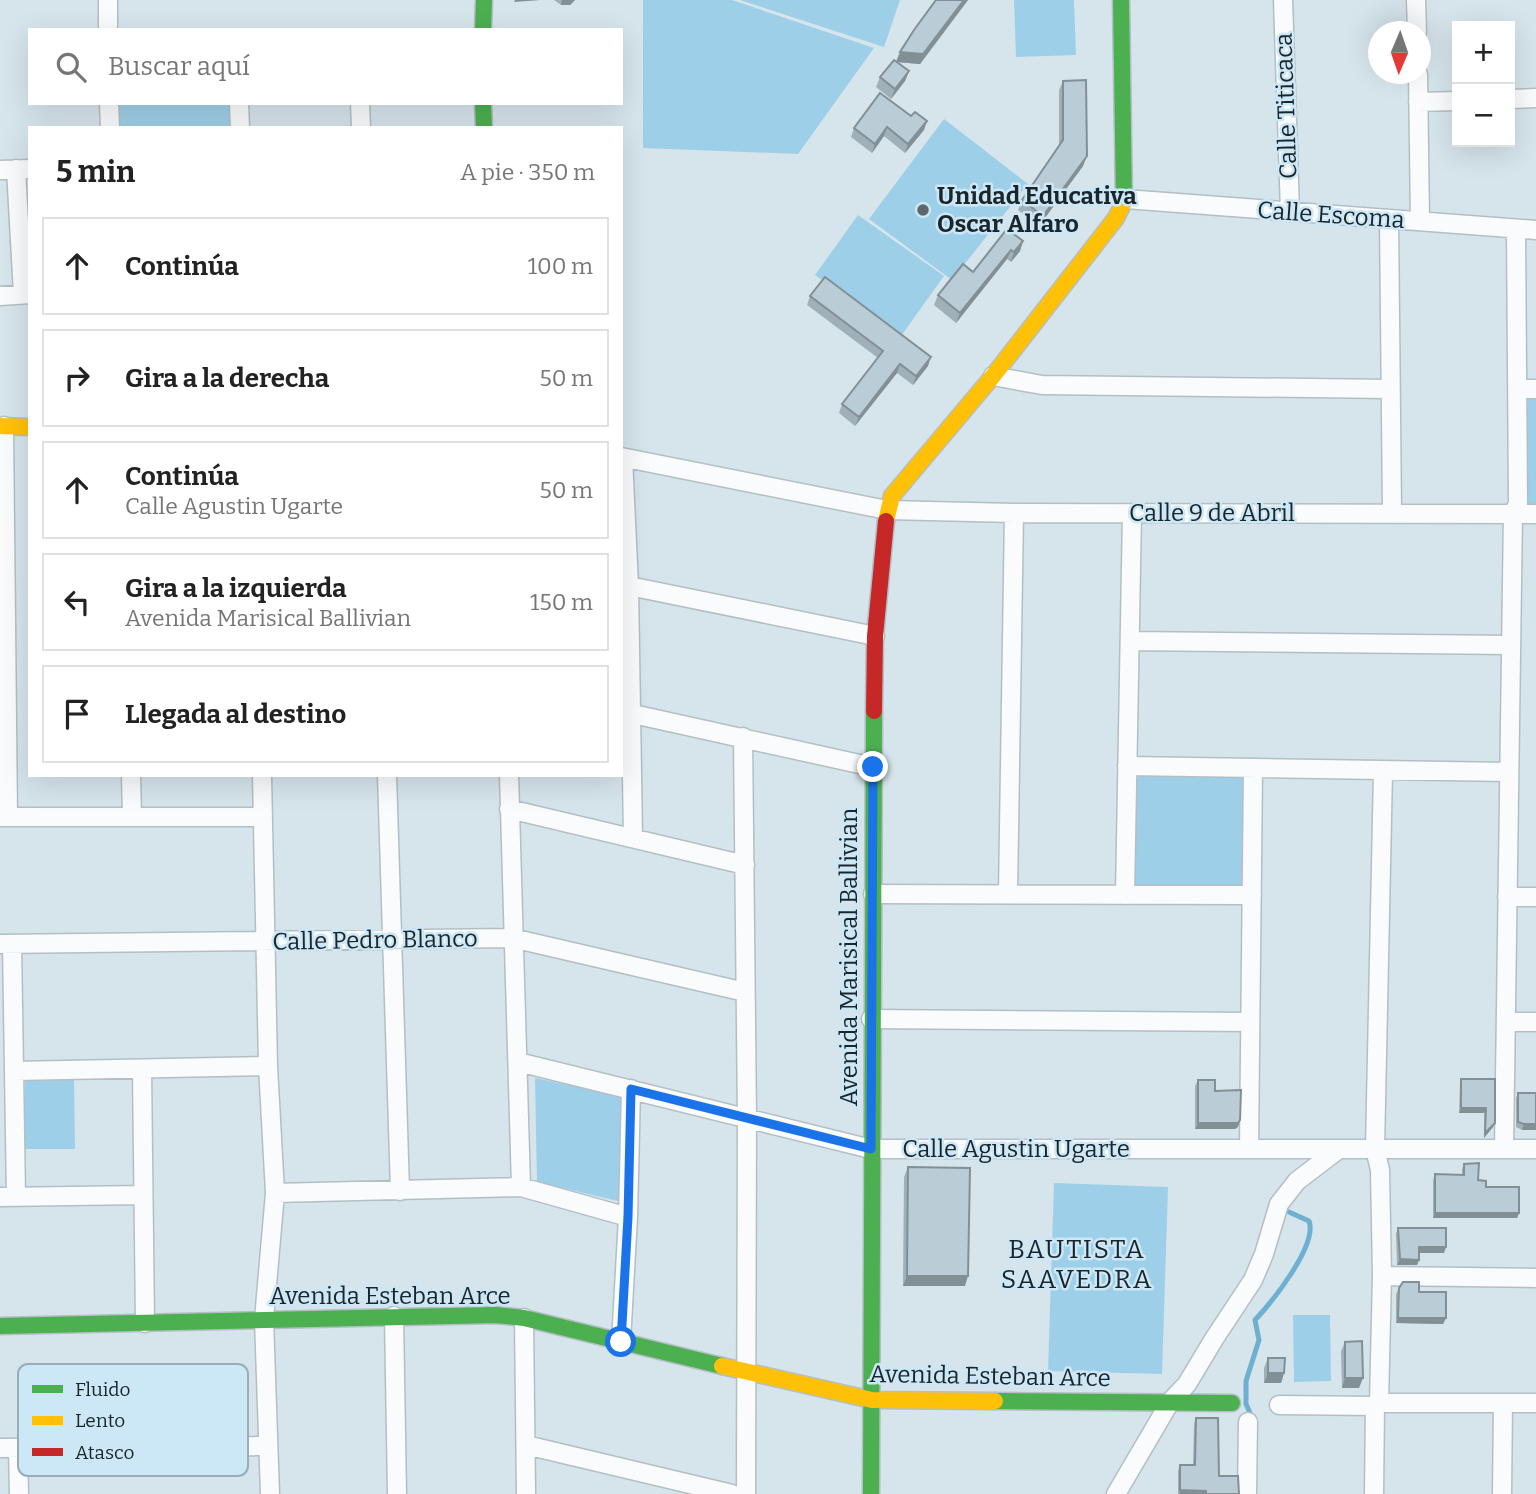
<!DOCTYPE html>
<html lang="es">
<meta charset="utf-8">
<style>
body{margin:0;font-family:Bitter,serif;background:#f6f6f6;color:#222}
.controls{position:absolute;right:21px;top:21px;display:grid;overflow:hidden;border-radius:0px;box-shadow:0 7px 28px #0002}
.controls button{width:63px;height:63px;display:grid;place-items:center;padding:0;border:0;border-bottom:2px solid #e0e0e0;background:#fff;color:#222;font:35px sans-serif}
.compass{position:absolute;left:1368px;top:21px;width:63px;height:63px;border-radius:50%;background:#fff;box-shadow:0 7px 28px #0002;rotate:182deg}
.stop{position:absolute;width:21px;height:21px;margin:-16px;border:5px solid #1a73e8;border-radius:50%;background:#fff}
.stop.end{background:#1a73e8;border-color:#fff;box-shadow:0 2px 7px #0008}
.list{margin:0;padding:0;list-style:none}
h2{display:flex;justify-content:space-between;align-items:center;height:91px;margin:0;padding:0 28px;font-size:30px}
h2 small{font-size:23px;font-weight:400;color:#767676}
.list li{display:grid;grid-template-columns:46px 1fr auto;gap:21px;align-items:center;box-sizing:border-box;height:98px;margin:0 14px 14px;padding:0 14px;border:2px solid #e0e0e0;border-radius:0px}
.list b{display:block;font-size:26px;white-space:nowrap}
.list p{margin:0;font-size:23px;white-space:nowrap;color:#767676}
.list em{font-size:23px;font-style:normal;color:#767676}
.icon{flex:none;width:38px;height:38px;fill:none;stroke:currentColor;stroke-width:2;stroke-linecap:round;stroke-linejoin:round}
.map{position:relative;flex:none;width:1536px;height:1494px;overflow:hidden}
.search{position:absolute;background:#fff;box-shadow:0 7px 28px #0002;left:28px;top:28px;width:595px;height:77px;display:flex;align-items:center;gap:18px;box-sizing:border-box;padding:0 24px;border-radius:0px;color:#767676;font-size:26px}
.panel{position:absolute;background:#fff;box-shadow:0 7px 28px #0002;left:28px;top:126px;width:595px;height:651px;border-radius:0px}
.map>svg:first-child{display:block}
</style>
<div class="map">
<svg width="1536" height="1494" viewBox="0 0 1536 1494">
<rect width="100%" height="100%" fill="#d6e4ec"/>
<!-- park -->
<path fill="#9ecfe8" d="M643,0h89l142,48 -76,106 -155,-6z
M740,0h160l-16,47z
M1014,0h60l2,55 -60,2z
M119,103h111v25h-111z
M944,119l84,65 -76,96 -83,-61z
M858,215l86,61 -43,60 -86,-61z
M1524,397h12v108h-12z
M1143,774l103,3v105l-5,6h-104l-5,-5 1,-102z
M535,1078l89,19 -2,105 -85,-20z
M25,1080h49l1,69h-50z
M1054,1183l114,4 -6,187 -114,-3z
M1293,1315h37l1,66 -37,1z"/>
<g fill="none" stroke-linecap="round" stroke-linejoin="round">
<!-- stream -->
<path stroke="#6db0d0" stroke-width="5" d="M1250,1413l-4,-9v-23l13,-41 -4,-20c17,-18 63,-75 54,-99l-20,-9"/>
<defs>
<path id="street" d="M108,0v30
M1283,0l7,212
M1416,0l1,32
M1418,74l2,147
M1510,99l26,-1
M1418,102l39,-1
M109,103l1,25
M239,103l1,25
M360,103l1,25
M16,169l7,125
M0,170l30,-1
M1125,199l411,31
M1389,219l3,294
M0,296l30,-2
M993,376l49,9 348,4
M1518,389h18
M4,426l4,391
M621,457l266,53 127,3 522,1
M623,458l6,128 4,252
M629,586l246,50
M1130,641l380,4
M633,714l240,53
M743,737l4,382 -1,375
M1127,766l382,6
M131,775l1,42
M262,775l6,291 7,127 -11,126 6,175
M387,775l13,416
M509,775l12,412
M509,809l236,56
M0,817h261
M1008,893l6,-380
M873,894l379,1
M1125,895l7,-382
M1507,897h29
M0,944l512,-6 233,54
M12,944l4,253
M871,1019l379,3
M1506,1022h30
M518,1062l353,87h665
M142,1070l3,253
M14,1071l254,-5
M1249,1149l4,-380
M1504,1149l9,-636 5,-9 -2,-275
M275,1193l246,-6 107,30
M0,1197l143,-2
M1382,1276l154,2
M394,1316l3,178
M524,1318l2,176
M621,1342l7,-125 3,-128
M1379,1403h157
M1279,1405l96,1
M526,1445l206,49
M0,1448l268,-2
M18,1448l1,46
M1116,1494l54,-92 17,-18 27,-45 39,-59 11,-26 15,-50 18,-23 42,-32
M1247,1494l1,-72
M1374,1494l1,-88 4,-3 3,-127 -2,-106 -5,-21 8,-378
M1502,1494l1,-91"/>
<path id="fast" d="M1121,0l3,202
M483,30l1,-30
M483,103l1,25
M0,1326l496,-11 28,3 198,48
M995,1401l237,2
M871,1494l3,-783"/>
<path id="slow" d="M0,426l30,1
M886,521l6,-25 101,-120 123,-158 8,-16
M722,1366l150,34 123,1"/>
<path id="jam" d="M874,711l1,-75 11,-115"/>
</defs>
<!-- street casing -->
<use href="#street" stroke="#b3bfc4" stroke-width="21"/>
<!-- fast casing -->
<use href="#fast" stroke="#b3bfc4" stroke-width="19"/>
<!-- slow casing -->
<use href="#slow" stroke="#b3bfc4" stroke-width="19"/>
<!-- jam casing -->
<use href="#jam" stroke="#b3bfc4" stroke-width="19"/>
<!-- street -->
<use href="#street" stroke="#f9fbfc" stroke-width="18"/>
<!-- fast -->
<use href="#fast" stroke="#4caf50" stroke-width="16"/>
<!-- slow -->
<use href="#slow" stroke="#ffc107" stroke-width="16"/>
<!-- jam -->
<use href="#jam" stroke="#c62828" stroke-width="16"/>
</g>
<!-- wall -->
<path fill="#a0b0b9" d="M554,0h21l-5,5h-9z
M936,0h32l-48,64 -23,-2 12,9 -4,10 -14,18 -15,-12 4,-10 16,-15 4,-10z
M1063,81l20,85 -44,60 -21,-16 4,-10 37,-55v-55z
M880,93l44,37 -19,23 -21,-17 -12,17 -21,-16 3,-9z
M1023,241l-3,10 -9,11 -4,-3 -51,64 -22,-18 4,-10 35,-23z
M810,296l118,70 -15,19 -16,-12 -42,53 -16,-13 3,-9 36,-46 -71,-53z
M1461,1079h34l-2,48 -9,11v-25h-25l1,-30z
M1198,1080l17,11 25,29 -2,7 -3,2h-40v-43z
M1518,1093h18v37h-14l-6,-3v-29z
M1464,1164l22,23 33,26 -2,5h-84v-38l2,-6 27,1v-6z
M908,1167l57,119h-62l1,-109z
M1398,1228l46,25h-25v7l-2,5h-20l-1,-31z
M1399,1288l20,4 27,26 -3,6 -47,-1v-29z
M1345,1342l14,46h-17l-1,-37z
M1268,1358l16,15 -3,10h-17v-15z
M1196,1418l23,58 20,18h-61v-23l2,-6h13l1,-41z"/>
<!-- shaded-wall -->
<path fill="#829096" d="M515,0h26l-27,2z
M562,0h13l-5,5h-9z
M964,0h4l-48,64 -24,-2 4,-10z
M909,71l-4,10 -14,18 4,-10z
M927,121l-3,9 -19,23 3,-9z
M887,127l-3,9 -12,17 3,-9z
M1087,156l-4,10 -44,60 4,-10z
M1023,241l-3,10 -9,11 3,-10z
M1011,250l-4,9 -51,64 4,-10z
M931,357l-3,9 -15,19 3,-9z
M900,364l-3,9 -42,53 4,-9z
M1461,1108h25l-2,5h-25z
M1240,1120l-2,7 -3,2h-40l3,-6z
M1495,1123l-2,4 -9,11 1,-5z
M1524,1124h12v6h-14z
M1435,1213h84l-2,5h-84z
M1419,1247h27l-2,6h-27z
M1400,1259l19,1 -2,5h-20z
M907,1276h61l-3,10h-62z
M1398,1318h48l-3,6 -47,-1z
M1268,1373h16l-3,10h-17z
M1345,1378h18l-4,10h-17z
M1180,1490l26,1 -1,3h-26z"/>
<!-- building -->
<path fill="#bacdd7" stroke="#829096" stroke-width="2" d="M936,0h28l-41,54 -23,-2 14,-22z
M894,60l15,11 -14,18 -15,-12z
M1086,80l1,76 -44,60 -21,-16 41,-60v-59z
M880,93l31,23 4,-4 12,9 -19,23 -21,-17 -12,17 -21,-16z
M1007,229l16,12 -9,11 -3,-2 -51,63 -22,-18 25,-31 10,8z
M825,277l106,80 -15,19 -16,-12 -41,53 -17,-13 41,-53 -73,-55z
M1461,1079h34v44l-10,10 1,-25h-25z
M1198,1080h17v11l26,-1 -1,30 -2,3h-40z
M1518,1093h18v31h-12l-6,-2z
M1479,1163l-1,17 8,1v6h33v26h-84v-39l29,1v-11z
M908,1167l62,1 -2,108h-61z
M1398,1228h48v19h-27v13l-19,-1z
M1403,1282h16v10h27v26h-48l1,-30z
M1362,1341l1,37h-18v-36z
M1268,1358h17l-1,15h-16z
M1196,1418h22l1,58h19l1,18h-33v-3l-26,-1v-25h15z"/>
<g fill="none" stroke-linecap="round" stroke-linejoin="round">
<!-- route -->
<path stroke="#1a73e8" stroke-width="9" d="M621,1342l7,-125 3,-128 240,60 2,-382"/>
</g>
<!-- markers -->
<circle fill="#5c686e" stroke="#cce7f6" stroke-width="2.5" cx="923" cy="210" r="7"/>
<g text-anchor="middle" stroke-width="5" stroke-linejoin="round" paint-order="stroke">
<!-- street labels -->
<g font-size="24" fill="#1b252a" stroke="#cce7f6">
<text transform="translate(1286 106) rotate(-92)" y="8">Calle Titicaca</text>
<text transform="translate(1331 215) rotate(4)" y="8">Calle Escoma</text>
<text x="1212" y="521">Calle 9 de Abril</text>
<text transform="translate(375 940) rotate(-1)" y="8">Calle Pedro Blanco</text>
<text transform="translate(849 957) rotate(-90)" y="8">Avenida Marisical Ballivian</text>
<text x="1016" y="1157">Calle Agustin Ugarte</text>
<text x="390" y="1304">Avenida Esteban Arce</text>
<text transform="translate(990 1376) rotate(1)" y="8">Avenida Esteban Arce</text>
</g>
<!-- poi labels -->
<g font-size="24" font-weight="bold" fill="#1b252a" stroke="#cce7f6" text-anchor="start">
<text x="937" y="204">Unidad Educativa<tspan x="937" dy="28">Oscar Alfaro</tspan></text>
</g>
<!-- neighbourhood labels -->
<g font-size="26" letter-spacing="2" fill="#1b252a" stroke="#cce7f6">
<text x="1077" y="1258">BAUTISTA<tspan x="1077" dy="30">SAAVEDRA</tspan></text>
</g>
</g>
<!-- legend -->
<rect x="18" y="1364" width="230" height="112" rx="10" fill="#cce7f6" stroke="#97adb9" stroke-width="2"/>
<rect x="32" y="1385" width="31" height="8" fill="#4caf50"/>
<rect x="32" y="1416" width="31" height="9" fill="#ffc107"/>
<rect x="32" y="1448" width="31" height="8" fill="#c62828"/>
<g font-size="19" fill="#1b252a">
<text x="75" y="1396">Fluido</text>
<text x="75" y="1427">Lento</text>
<text x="75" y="1459">Atasco</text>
</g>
</svg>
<div class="controls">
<button>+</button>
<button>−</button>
</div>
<svg class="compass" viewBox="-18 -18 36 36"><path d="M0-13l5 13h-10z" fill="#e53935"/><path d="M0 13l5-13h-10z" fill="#767676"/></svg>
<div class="stop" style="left:621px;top:1342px"></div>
<div class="stop end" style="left:873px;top:767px"></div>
<div class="search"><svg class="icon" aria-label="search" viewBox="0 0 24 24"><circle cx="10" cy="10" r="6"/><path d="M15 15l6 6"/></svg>Buscar aquí</div>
<section class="panel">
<h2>5 min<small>A pie · 350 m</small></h2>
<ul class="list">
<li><svg class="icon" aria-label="ahead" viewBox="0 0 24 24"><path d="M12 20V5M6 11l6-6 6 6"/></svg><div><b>Continúa</b></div><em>100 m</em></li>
<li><svg class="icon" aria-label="right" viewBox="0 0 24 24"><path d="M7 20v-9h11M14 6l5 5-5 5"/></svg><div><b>Gira a la derecha</b></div><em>50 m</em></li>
<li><svg class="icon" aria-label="ahead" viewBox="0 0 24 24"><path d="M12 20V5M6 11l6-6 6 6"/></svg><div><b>Continúa</b><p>Calle Agustin Ugarte</p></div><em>50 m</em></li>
<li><svg class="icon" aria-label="left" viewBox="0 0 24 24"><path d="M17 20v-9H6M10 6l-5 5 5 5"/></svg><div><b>Gira a la izquierda</b><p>Avenida Marisical Ballivian</p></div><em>150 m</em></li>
<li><svg class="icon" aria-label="arrive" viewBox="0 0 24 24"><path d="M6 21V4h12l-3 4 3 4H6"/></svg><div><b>Llegada al destino</b></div></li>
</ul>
</section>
</div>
